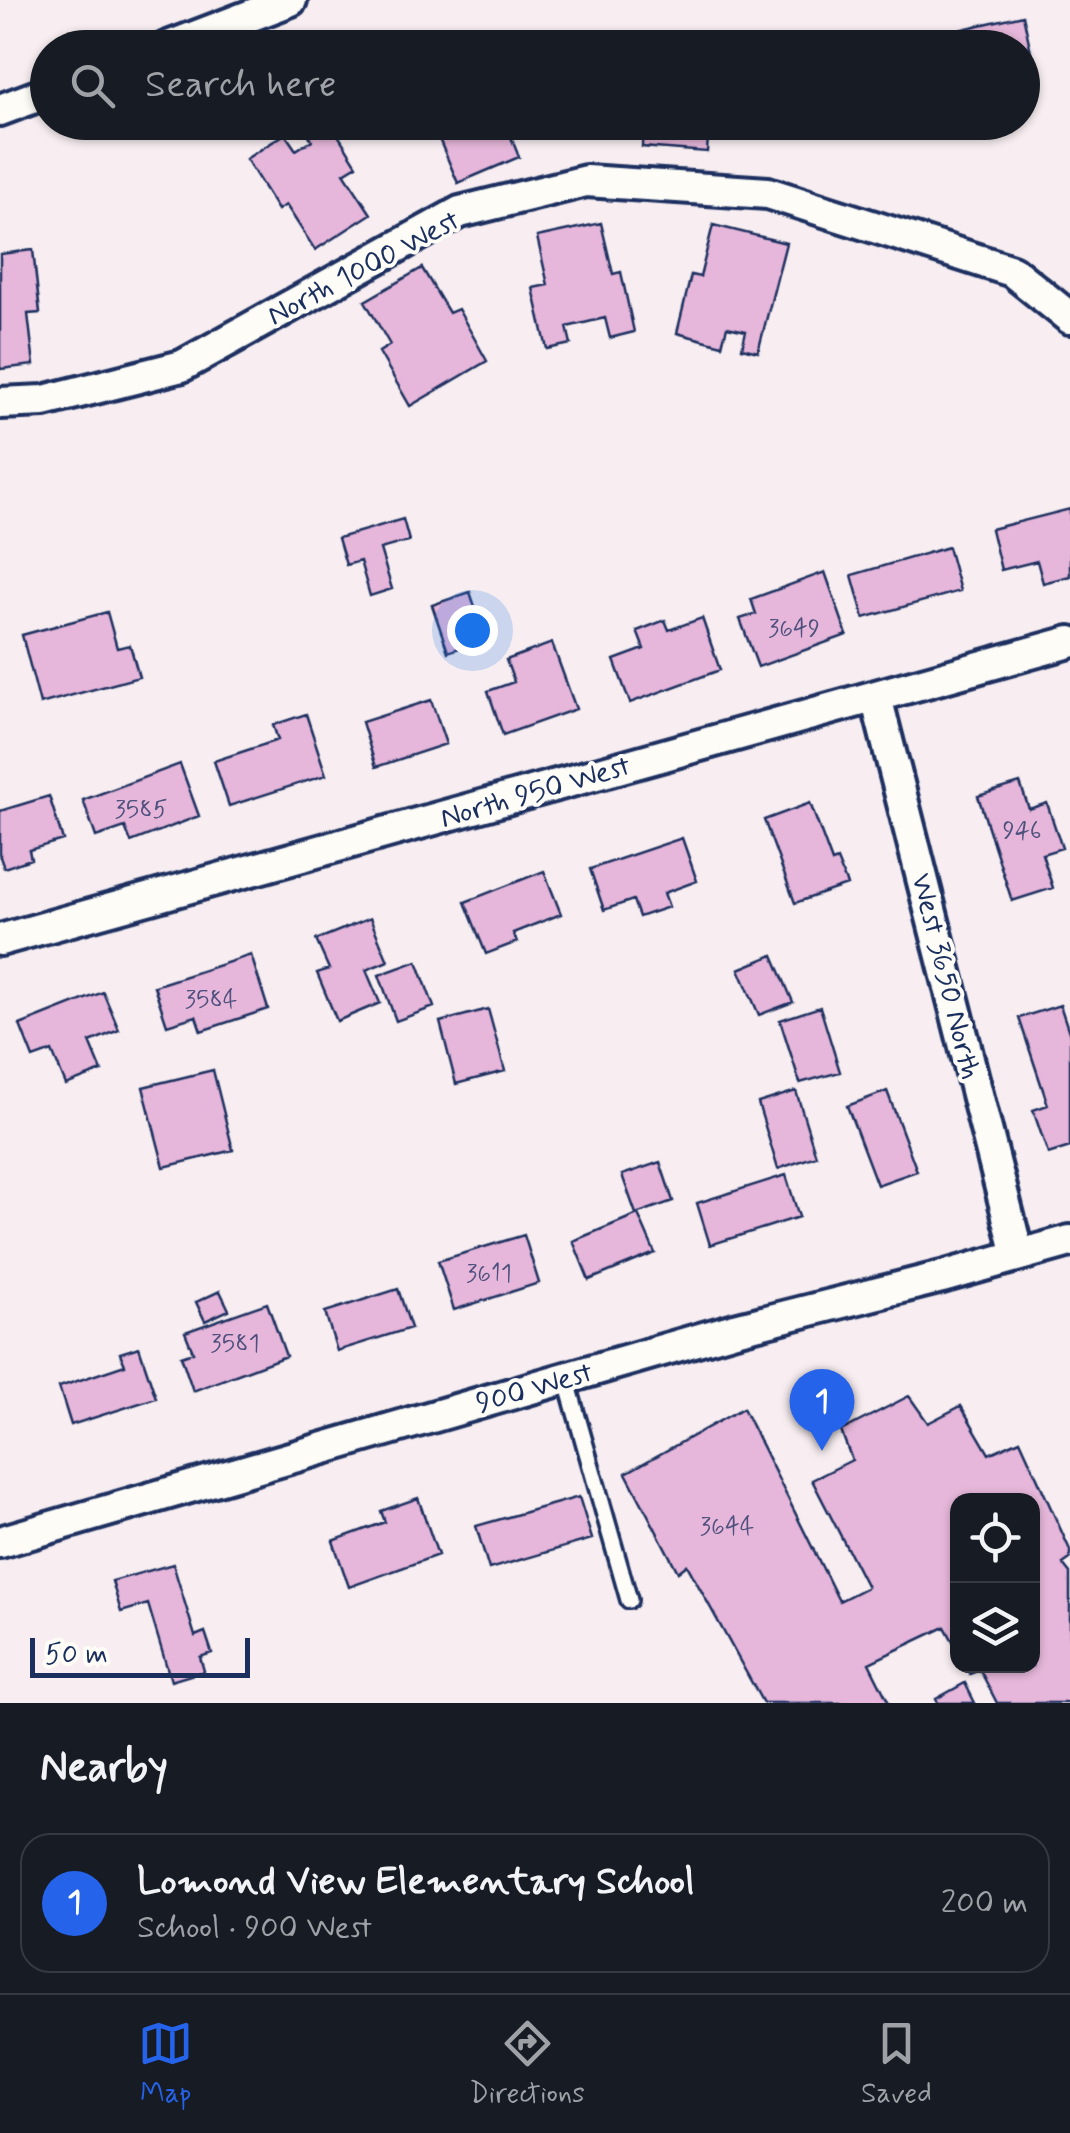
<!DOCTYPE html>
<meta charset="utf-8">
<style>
body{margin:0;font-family:Mynerve,sans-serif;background:#20242c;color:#f1f3f6}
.controls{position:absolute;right:30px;bottom:30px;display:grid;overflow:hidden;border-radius:20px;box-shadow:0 2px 8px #0004}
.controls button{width:90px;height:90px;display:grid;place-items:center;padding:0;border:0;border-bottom:2px solid #363941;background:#171b24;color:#f1f3f6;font:50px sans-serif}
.scale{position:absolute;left:30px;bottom:25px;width:220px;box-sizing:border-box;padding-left:10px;border:5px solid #1b2f5e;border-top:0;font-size:28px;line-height:35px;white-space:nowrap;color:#1b2f5e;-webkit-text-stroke:8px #fdfcf7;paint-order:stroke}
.you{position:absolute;left:472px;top:630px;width:35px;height:35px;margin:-25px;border:8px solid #fff;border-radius:50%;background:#1a73e8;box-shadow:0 0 0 15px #1a73e833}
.badge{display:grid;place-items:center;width:65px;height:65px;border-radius:50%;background:#2563eb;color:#fff;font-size:32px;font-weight:700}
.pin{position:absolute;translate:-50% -82px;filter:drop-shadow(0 2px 5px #0008)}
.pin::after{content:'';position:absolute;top:52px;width:35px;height:30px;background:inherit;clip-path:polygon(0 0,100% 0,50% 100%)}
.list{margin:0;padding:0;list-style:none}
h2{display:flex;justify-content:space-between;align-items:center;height:130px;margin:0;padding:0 40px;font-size:42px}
h2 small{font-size:32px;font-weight:400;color:#9ea1a6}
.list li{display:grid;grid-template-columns:65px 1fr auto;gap:30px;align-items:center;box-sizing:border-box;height:140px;margin:0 20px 20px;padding:0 20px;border:2px solid #363941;border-radius:30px}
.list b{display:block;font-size:38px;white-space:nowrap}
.list p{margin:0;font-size:32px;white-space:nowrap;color:#9ea1a6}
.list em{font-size:32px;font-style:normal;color:#9ea1a6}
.icon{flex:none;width:55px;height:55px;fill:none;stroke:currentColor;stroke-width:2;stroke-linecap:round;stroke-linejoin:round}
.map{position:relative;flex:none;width:1070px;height:1703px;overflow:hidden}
.search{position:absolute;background:#171b24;box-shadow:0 2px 8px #0004;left:30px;right:30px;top:30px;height:110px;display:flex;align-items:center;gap:25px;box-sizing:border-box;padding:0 35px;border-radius:55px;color:#9ea1a6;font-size:38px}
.sheet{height:290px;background:#171b24}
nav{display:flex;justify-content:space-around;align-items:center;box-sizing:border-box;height:140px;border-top:2px solid #363941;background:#171b24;font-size:28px;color:#9ea1a6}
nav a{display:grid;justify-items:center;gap:5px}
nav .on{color:#2563eb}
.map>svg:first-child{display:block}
</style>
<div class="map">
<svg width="1070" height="1703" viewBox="0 0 1070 1703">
<rect width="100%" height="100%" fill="#f8eef1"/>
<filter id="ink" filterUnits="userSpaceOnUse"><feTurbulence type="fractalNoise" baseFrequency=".01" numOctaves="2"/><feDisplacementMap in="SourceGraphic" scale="20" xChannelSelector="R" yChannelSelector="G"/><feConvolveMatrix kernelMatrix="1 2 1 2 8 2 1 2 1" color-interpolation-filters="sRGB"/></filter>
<g filter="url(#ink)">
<!-- building -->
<path fill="#e6b7da" stroke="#1b2f5e" stroke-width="2.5" d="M1023,15l15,69 -16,3v-39h-65l-3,-17z
M635,34l25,2 -1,12h-25z
M700,36l24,1v11h-25z
M303,122h27l27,43 -13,8 27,41 -56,36 -29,-45 -8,5 -32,-51 39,-25 11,16 16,-10 -10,-16z
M424,122h81l14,35 -61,26 -22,-51 -7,3z
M643,122h66l-2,30 -65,-5z
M601,223l12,51 8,-2 13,60 -24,6 -5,-20 -38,9 4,17 -24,5 -14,-61 15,-3 -11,-48z
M713,225l73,18 -28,109 -16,-4 4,-17 -19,-4 -5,18 -45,-12 14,-58 9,2z
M33,250l7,63 -12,1 6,51 -34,4v-115z
M422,268l27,45 9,-4 29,52 -77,45 -31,-54 11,-7 -25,-44z
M1070,509v67l-27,7 -6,-22 -36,9 -10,-41z
M403,519l6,22 -29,8 12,40 -22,7 -10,-35 -14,4 -8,-27z
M948,547l12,44 -96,27 -12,-43z
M825,572l22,63 -89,32 -18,-48 16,-5 -5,-15z
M470,592l16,47 -38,13 -16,-47z
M107,612l10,36 13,-3 9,32 -99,27 -18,-69z
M702,618l18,52 -90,33 -16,-43 30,-11 -7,-18 28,-11 4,10z
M552,643l24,66 -73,26 -15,-44 26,-9 -8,-22z
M431,700l15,44 -70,23 -14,-45z
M306,714l20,61 -97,31 -15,-45 64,-21 -5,-15z
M180,764l19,52 -68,26 -6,-15 -29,10 -13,-37z
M1020,783l9,26 18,-6 15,45 -20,6 11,34 -41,13 -34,-105z
M49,796l14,44 -34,10 2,9 -27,9 -4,-11v-46z
M810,803l22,59 5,-2 10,25 -52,18 -31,-83z
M682,838l15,43 -33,12 5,14 -30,10 -6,-17 -29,10 -14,-41z
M544,871l17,43 -48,19 4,9 -31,12 -21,-52z
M370,918l18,43 -22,9 14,33 -43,18 -20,-48 12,-4 -13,-29z
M251,955l17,54 -67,22 -5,-15 -29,9 -13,-39z
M773,955l20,47 -34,13 -20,-46z
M417,961l17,46 -38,14 -17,-46z
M103,992l16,38 -29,12 12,29 -36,14 -14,-34 -19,7 -13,-33z
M1060,1005l10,30v112l-22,7 -15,-44 15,-5 -29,-87z
M820,1007l20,65 -40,11 -20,-63z
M488,1009l17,62 -49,13 -16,-62z
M213,1070l20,80 -69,17 -21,-80z
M796,1091l20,65 -38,13 -20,-66z
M887,1091l30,80 -40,14 -30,-79z
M660,1162l13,39 -37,13 -14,-39z
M786,1175l13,42 -89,28 -13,-42z
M638,1214l17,39 -66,27 -16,-39z
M524,1235l15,48 -85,27 -16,-49z
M398,1289l13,39 -74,23 -12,-39z
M220,1291l9,19 -24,11 -9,-19z
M267,1303l19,53 -93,35 -12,-35 12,-4 -8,-20z
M139,1347l17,51 -85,27 -12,-38 66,-22 -5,-12z
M909,1396l19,27 33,-17 28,48 31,-14 50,110v9l-7,5 7,9v130h-73l-17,-33 -10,4 -4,-8h66v-166h-74v150l-13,-23 -76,36 20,40h-126l-76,-138 -9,7 -52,-99 117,-65 96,193 28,-14 -55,-107 40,-20 -11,-29z
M579,1497l13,42 -103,30 -13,-43z
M418,1498l20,57 -89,32 -16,-46 52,-19 -4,-11z
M173,1564l22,72 10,-4 7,21 -12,4 4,14 -33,10 -23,-77 -27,8 -9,-31z
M965,1683l10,20h-37l-2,-4z"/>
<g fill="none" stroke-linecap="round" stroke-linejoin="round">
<defs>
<path id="lane" d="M566,1378l63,222"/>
<path id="street" d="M166,48l125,-48
M0,110l48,-18
M0,403l44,-2 138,-35 278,-154 126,-31 182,12 244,78 58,47
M876,697l142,558
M0,940l1070,-298
M0,1542l735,-213 207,-52 128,-36"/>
</defs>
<!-- lane casing -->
<use href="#lane" stroke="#1b2f5e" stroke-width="22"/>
<!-- street casing -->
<use href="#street" stroke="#1b2f5e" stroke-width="38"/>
<!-- lane -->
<use href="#lane" stroke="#fdfcf7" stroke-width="15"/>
<!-- street -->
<use href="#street" stroke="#fdfcf7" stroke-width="30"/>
</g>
</g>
<g text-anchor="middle" stroke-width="8" stroke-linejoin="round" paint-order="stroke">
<!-- number labels -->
<g font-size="25" fill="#4e517d">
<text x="794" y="636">3649</text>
<text x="141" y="817">3585</text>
<text x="1022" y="838">946</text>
<text x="211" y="1007">3584</text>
<text x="489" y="1281">3611</text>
<text x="235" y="1351">3581</text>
<text x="727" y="1534">3644</text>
</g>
<!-- street labels -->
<g font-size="30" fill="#1b2f5e" stroke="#fdfcf7">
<text transform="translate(363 267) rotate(-28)" y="10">North 1000 West</text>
<text transform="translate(535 791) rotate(-16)" y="10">North 950 West</text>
<text transform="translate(947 976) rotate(76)" y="10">West 3650 North</text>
<text transform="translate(534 1387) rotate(-16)" y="10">900 West</text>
</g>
</g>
</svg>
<div class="controls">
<button><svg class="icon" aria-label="locate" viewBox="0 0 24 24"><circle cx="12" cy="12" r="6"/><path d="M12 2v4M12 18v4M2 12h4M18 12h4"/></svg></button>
<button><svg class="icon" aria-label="layers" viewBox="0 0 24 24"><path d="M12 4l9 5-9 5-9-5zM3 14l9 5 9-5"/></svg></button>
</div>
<div class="scale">50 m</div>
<div class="you"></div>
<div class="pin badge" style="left:822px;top:1451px">1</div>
<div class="search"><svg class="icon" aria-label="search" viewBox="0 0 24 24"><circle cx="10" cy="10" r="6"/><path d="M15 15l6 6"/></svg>Search here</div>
</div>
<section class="sheet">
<h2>Nearby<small></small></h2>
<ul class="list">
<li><span class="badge">1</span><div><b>Lomond View Elementary School</b><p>School · 900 West</p></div><em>200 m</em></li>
</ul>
</section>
<nav>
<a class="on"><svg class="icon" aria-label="map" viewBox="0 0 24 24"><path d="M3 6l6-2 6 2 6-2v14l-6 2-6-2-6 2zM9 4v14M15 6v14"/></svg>Map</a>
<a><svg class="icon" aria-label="directions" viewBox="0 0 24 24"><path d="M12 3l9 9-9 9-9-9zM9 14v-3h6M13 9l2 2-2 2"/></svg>Directions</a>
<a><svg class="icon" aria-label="saved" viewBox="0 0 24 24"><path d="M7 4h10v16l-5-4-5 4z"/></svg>Saved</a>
</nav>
